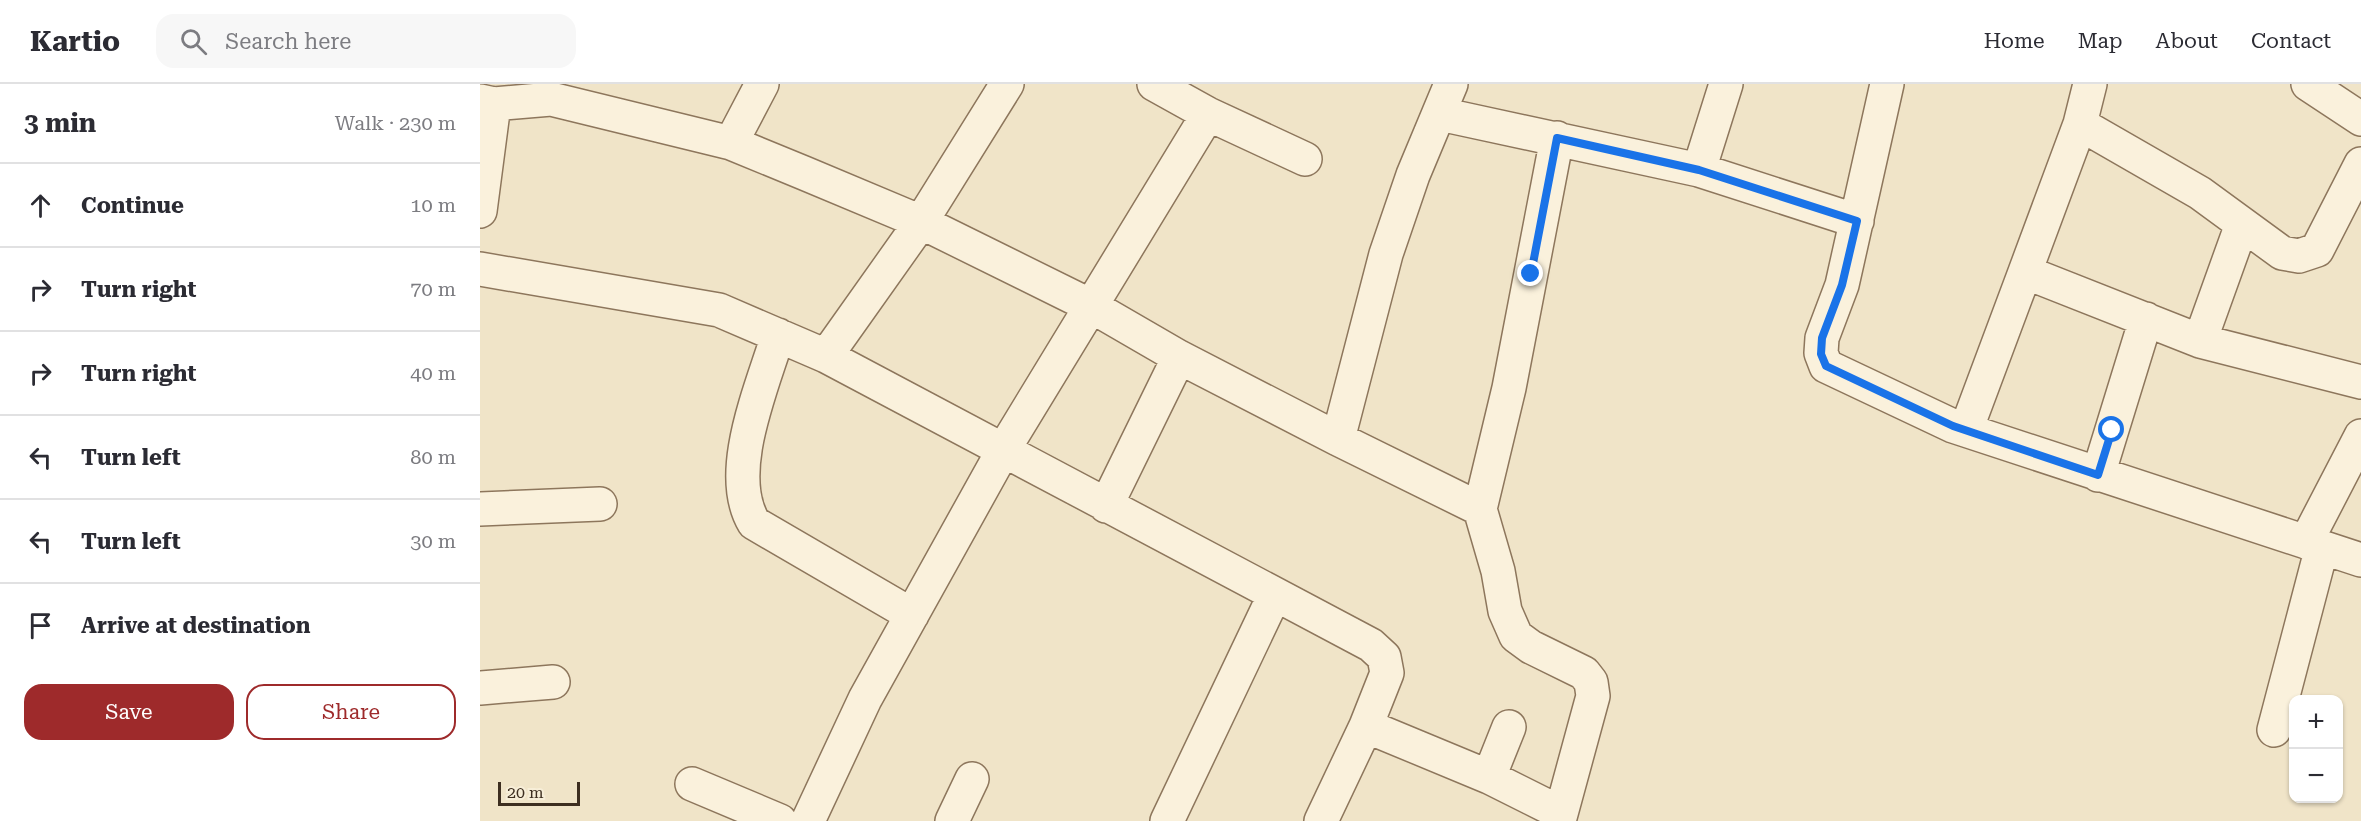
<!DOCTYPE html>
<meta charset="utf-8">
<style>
body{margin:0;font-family:"Roboto Serif",serif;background:#f7f7f7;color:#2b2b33}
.controls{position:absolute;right:18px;bottom:18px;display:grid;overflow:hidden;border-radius:12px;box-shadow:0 2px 4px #0004}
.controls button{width:54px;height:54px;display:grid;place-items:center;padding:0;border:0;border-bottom:2px solid #e1e1e2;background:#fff;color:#2b2b33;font:30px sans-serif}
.scale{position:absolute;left:18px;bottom:15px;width:82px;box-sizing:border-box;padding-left:6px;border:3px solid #3d2e20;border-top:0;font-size:16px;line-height:21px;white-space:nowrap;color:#3d2e20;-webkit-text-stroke:4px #f7eed8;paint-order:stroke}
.stop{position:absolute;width:18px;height:18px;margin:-14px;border:4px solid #1a73e8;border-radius:50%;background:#fff}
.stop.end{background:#1a73e8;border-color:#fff;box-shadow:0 2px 6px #0008}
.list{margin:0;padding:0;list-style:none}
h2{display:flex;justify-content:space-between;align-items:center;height:78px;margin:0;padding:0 24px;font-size:26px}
h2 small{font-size:20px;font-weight:400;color:#7c7c81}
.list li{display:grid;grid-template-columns:39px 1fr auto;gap:18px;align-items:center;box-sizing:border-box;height:84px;padding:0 24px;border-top:2px solid #e1e1e2}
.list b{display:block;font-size:22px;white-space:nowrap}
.list em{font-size:20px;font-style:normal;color:#7c7c81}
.actions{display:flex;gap:12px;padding:18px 24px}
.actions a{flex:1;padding:14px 0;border:2px solid #9e2a2b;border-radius:18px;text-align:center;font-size:21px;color:#9e2a2b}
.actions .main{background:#9e2a2b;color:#fff}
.icon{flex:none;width:33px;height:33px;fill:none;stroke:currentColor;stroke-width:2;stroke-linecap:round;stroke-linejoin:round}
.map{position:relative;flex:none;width:1881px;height:737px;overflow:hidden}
header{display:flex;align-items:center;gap:36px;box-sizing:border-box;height:84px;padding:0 30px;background:#fff;border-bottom:2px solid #e1e1e2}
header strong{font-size:28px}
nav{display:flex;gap:33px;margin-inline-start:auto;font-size:21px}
.search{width:420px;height:54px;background:#f7f7f7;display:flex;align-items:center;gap:15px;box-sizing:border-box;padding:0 21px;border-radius:18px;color:#7c7c81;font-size:22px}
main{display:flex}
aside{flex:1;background:#fff}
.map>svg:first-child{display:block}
</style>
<header>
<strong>Kartio</strong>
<div class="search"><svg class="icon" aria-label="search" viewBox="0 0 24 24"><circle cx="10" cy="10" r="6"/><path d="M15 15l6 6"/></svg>Search here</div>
<nav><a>Home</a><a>Map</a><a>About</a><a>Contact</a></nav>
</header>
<main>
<aside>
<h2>3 min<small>Walk · 230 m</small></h2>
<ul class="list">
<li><svg class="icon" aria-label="ahead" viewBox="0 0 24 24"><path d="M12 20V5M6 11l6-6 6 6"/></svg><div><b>Continue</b></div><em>10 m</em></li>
<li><svg class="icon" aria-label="right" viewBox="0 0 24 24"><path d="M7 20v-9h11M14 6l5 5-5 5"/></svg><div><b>Turn right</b></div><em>70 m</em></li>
<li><svg class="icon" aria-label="right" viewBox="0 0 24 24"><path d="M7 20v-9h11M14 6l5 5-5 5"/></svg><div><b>Turn right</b></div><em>40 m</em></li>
<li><svg class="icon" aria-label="left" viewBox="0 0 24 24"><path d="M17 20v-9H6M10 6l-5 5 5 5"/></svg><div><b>Turn left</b></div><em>80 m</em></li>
<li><svg class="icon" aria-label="left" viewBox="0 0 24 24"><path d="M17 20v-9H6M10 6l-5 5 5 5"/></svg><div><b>Turn left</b></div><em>30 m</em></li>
<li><svg class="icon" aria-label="arrive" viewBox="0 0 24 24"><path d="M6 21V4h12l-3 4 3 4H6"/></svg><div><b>Arrive at destination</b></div></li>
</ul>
<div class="actions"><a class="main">Save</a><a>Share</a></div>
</aside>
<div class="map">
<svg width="1881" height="737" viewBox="0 0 1881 737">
<rect width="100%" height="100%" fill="#f0e4c8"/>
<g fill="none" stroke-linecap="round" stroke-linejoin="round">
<defs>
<path id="minor" d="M674,0l54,30 97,45
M1407,0l-45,201 -20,53 -1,15 5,13 127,60 408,134
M1610,0l-10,40 -55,148 175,69 161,41
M1828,0l53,35
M0,17l14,3 57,-5 180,44 73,30 117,49 170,84 88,51 159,82 142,70
M960,30l259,56 158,51
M1600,40l120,69 82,60 17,3 18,-6 44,-86
M1077,54l-48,250 -29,121 18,62 7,40 11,25 15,11 53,26 7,9 2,14 -34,125
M251,59l31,-59
M1219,86l27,-86
M0,127l14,-107
M0,185l239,41 107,46 545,289 13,12 3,16 -21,53 -45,95
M298,251c-16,53 -54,138 -24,188l158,92
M1720,257l42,-117
M346,272l95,-134 86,-138
M1486,346l59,-158
M858,355l48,-185 27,-79 38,-91
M1618,391l48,-156
M626,422l73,-149
M0,425l120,-5
M1826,458l55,-106
M0,604l73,-6
M886,642l123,51 72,36
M1794,646l48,-183
M1009,693l20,-50
M212,700l88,37
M328,737l57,-122 139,-250 204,-335
M472,737l20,-42
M687,737l107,-225"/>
</defs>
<!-- minor casing -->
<use href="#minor" stroke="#8d765c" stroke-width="36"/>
<!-- minor -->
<use href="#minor" stroke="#faf1dc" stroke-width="33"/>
</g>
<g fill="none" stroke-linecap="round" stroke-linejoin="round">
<!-- route -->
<path stroke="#1a73e8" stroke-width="8" d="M1051,190l26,-136 142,32 158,51 -15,64 -20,53 -1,16 5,12 127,60 145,49 14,-45"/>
</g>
</svg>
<div class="controls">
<button>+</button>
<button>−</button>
</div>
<div class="scale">20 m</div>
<div class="stop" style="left:1632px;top:346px"></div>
<div class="stop end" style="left:1051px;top:190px"></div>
</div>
</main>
